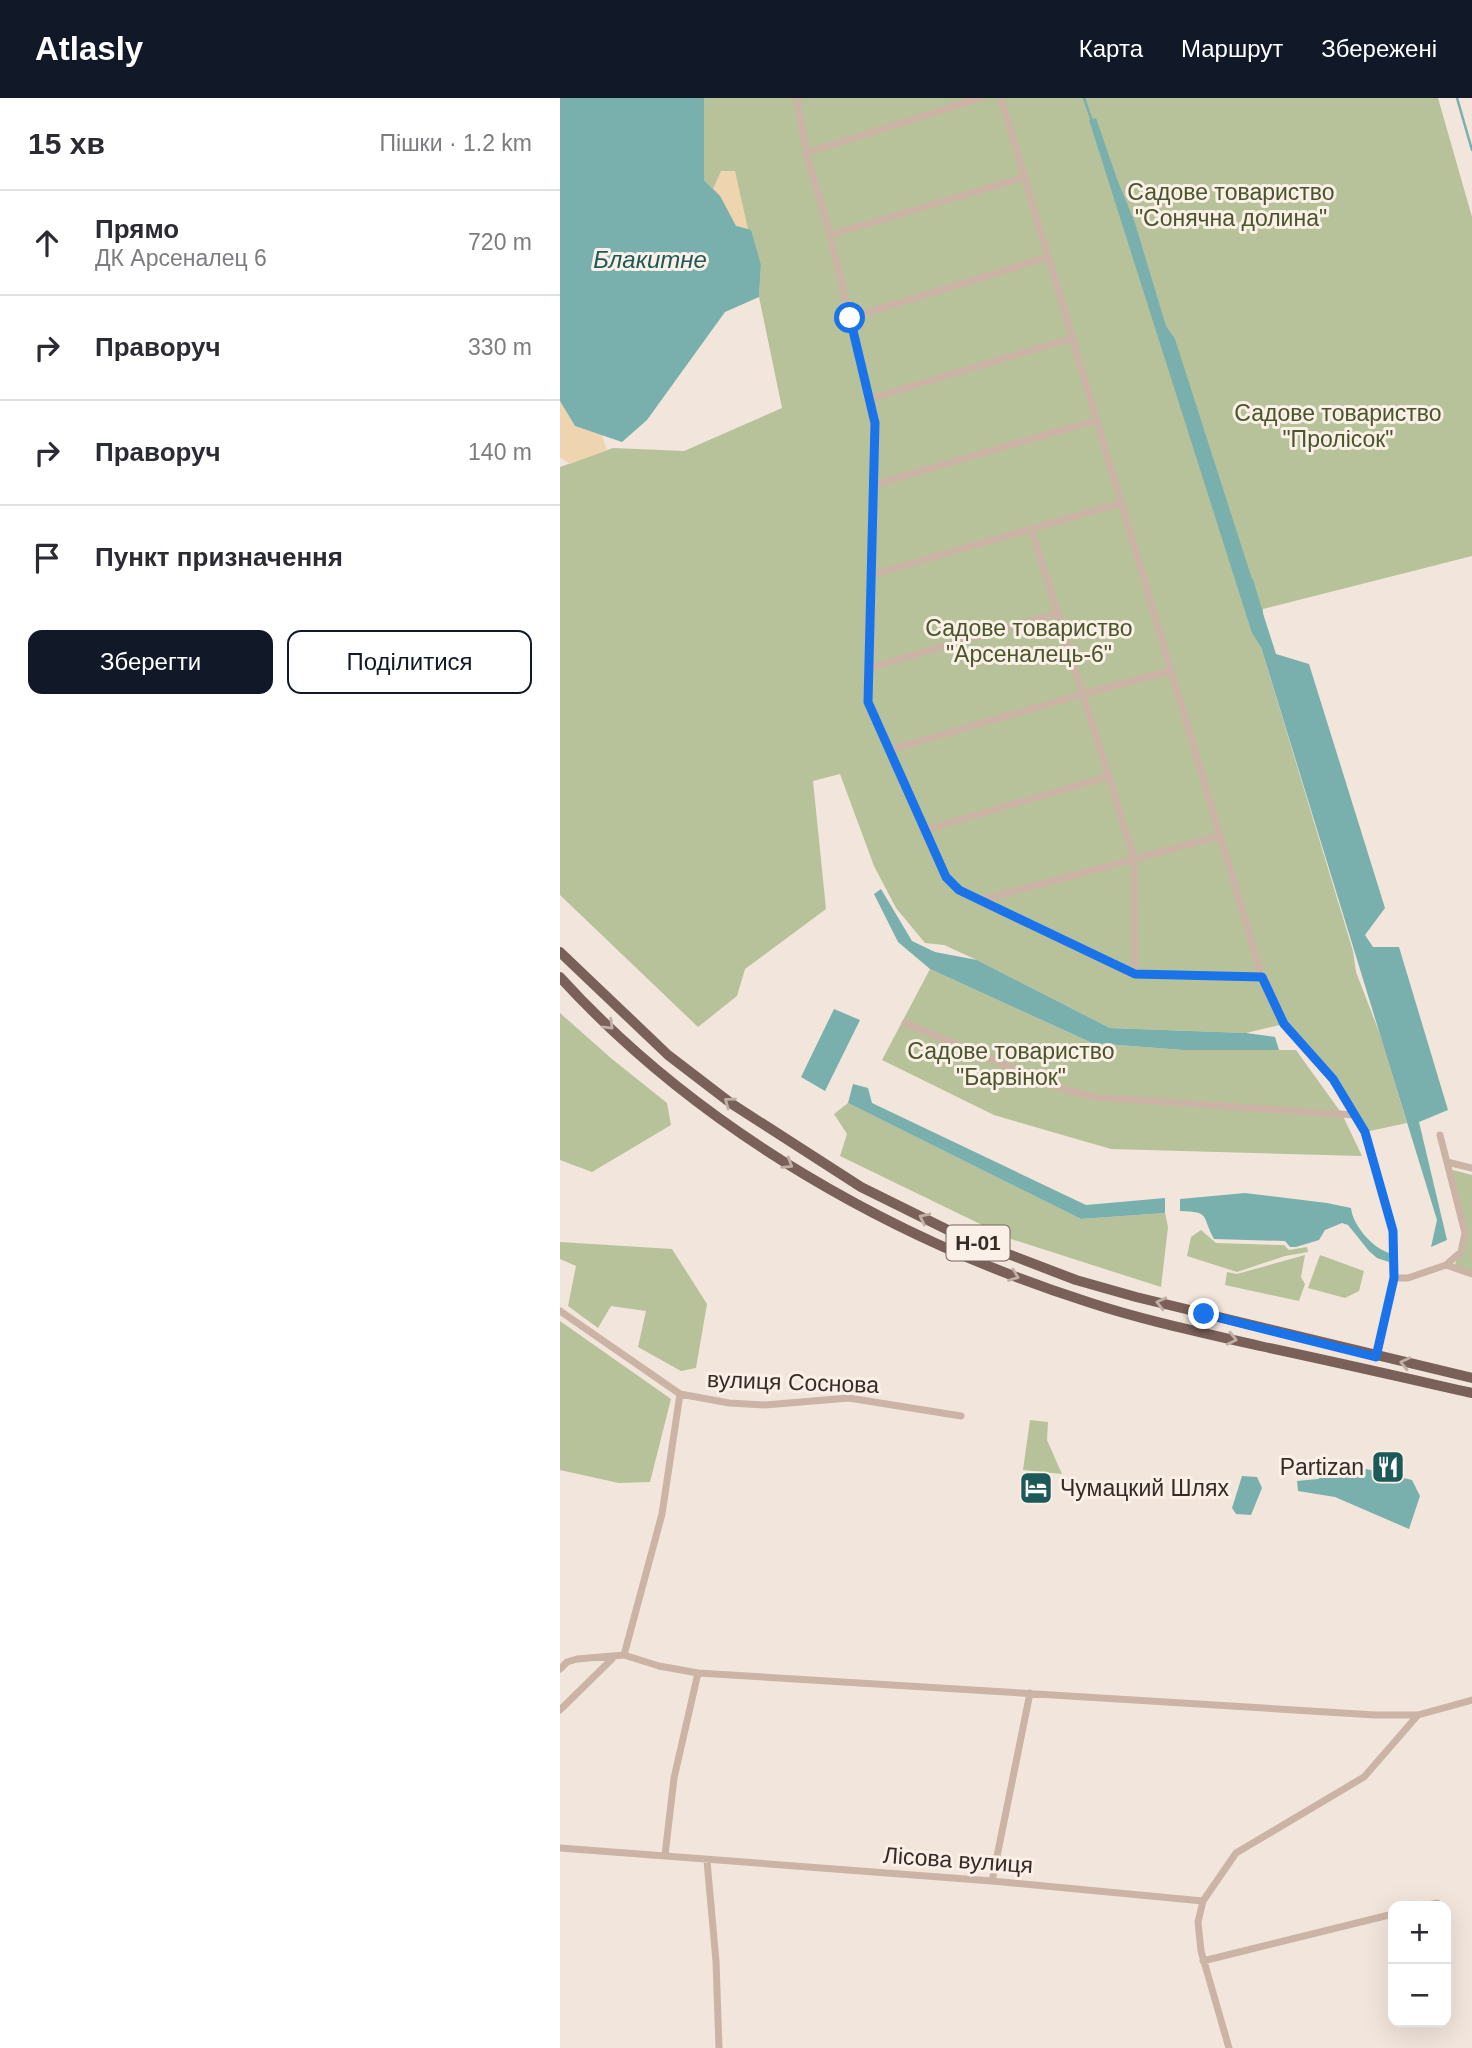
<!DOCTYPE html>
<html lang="uk">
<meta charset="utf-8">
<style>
body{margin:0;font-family:Helvetica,sans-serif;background:#f2f2f3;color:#2b2b33}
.controls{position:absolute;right:21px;bottom:21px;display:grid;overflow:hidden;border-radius:14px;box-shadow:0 7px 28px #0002}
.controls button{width:63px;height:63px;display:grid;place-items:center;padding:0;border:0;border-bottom:2px solid #e1e1e2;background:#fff;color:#2b2b33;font:35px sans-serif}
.stop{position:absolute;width:21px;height:21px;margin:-16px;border:5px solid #1a73e8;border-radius:50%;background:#fff}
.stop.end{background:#1a73e8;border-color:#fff;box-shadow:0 2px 7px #0008}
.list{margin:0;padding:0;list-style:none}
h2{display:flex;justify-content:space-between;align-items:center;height:91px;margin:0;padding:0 28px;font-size:30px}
h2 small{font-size:23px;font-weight:400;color:#7c7c81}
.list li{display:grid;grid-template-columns:46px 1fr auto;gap:21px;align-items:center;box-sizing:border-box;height:105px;padding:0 28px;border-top:2px solid #e1e1e2}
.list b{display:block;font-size:26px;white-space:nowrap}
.list p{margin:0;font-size:23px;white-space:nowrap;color:#7c7c81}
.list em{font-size:23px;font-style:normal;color:#7c7c81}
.actions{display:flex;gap:14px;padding:21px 28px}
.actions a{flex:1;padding:16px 0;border:2px solid #111827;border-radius:14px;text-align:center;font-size:24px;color:#111827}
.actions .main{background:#111827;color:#fff}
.icon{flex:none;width:38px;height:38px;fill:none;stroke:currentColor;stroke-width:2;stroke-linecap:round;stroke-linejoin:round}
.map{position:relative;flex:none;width:912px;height:1950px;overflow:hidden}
header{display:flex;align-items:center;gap:42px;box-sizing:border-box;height:98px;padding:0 35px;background:#111827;color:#fff}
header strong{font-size:33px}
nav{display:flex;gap:38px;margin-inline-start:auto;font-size:24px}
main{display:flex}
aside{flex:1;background:#fff}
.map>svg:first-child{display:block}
</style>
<header>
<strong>Atlasly</strong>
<nav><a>Карта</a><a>Маршрут</a><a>Збережені</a></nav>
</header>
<main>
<aside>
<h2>15 хв<small>Пішки · 1.2 km</small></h2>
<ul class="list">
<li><svg class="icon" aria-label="ahead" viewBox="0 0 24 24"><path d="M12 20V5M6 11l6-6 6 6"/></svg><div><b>Прямо</b><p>ДК Арсеналец 6</p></div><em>720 m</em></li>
<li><svg class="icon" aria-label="right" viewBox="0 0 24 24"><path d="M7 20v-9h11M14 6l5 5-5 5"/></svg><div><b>Праворуч</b></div><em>330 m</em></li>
<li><svg class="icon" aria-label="right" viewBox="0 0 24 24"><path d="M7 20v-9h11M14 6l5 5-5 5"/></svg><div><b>Праворуч</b></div><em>140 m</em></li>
<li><svg class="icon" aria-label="arrive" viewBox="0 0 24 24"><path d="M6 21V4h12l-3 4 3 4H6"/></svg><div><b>Пункт призначення</b></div></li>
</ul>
<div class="actions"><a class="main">Зберегти</a><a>Поділитися</a></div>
</aside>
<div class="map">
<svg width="912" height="1950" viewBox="0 0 912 1950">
<rect width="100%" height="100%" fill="#f2e5db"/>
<!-- green -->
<path fill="#b7c29a" d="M144,0h734l34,119v339l-209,53 -2,38 92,304 3,21 25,65 26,86 -42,9 -32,-54 -49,-54 -38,9 -136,-5 -133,-68 -33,-15 -19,-2 -29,-35 -22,-42 -34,-92 -27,7 13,128 -81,60 -8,27 -39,31 -138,-132v-428l53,-19 71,3 98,-43 -23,-111 2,-32 -48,-76 -9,-9z
M370,871l162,74 91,7h113l46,64 20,42 -251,-7 -117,-34 -112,-55z
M0,915l52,46 55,44 4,22 -79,47 -32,-12z
M288,1005l233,116 84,-6 3,14 -7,60 -150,-48 -171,-83 7,-22 -13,-20z
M889,1071l23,6v100l-18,-7 11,-35z
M641,1132l15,13 63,2h5l5,5 18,-3 1,5 -23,4 -48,16 -50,-16 4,-19z
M0,1144l112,7 35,55 -11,64 -15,3 -43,-24 8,-36 -35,-5 -13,22 -30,-22 8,-40 -16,-7z
M745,1157l-4,22 4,7 -6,17 -74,-16 2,-13 10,2z
M760,1157l44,16 -5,20 -14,7 -37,-10z
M0,1223l111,78 -21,83 -31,1 -59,-13z
M470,1322l18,2 -1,18 15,34 -39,-4z"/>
<!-- sand -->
<path fill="#efd4b0" d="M161,73h14l13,58 -12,-3 -16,-30 -7,-7z
M0,303l15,25 27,9 5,15 -37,14 -10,-7z"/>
<!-- water -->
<path fill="#79b0ae" d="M0,0h144v82l16,16 16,30 15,4 10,35 -2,32 -34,15 -78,108 -25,22 -47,-16 -15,-25z
M536,20l21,61 18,44 31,103 9,13 101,315 33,10 76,244 -20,27 8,12h26l49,163 -29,12 28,118 -16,7 6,-27 -176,-573 -9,-14 -163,-513z
M321,791l31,52 23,11 42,8 133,68 136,5 29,4 4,13h-96l-91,-7 -162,-74 -32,-27 -24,-48z
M274,911l26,11 -35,71 -24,-14z
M293,986l15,4 4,15 214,102 79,-7v15l-84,6 -233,-116z
M685,1095l82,10 24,5c2,18 22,40 38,45v9l-12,-4 -8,-7 -21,-26 -6,-2 -17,7 -6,10 -23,7h-6l-5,-6 -71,-2c-13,-24 -3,-27 -34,-28v-12z
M781,1365l71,17 8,16 -11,33 -74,-32 -37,-6 -1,-10 21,-2z
M682,1378l15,1 5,11 -11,27 -15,-1 -4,-6z"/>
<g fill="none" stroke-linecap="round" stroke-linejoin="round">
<!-- stream -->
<path stroke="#79b0ae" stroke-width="2.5" d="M524,0l8,23
M897,0l15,52
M692,482l10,34"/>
<!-- street -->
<path stroke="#cbb4a6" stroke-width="7" d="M237,0l9,55 24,82 45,188 -7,279 78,175 13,13 176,84 127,3
M441,0l261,879 22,47 49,54 32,54 28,99 1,47 -18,79
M246,55l175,-55
M270,137l195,-58
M290,220l198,-61
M309,301l203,-61
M313,387l224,-65
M471,430l103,330 1,116
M311,477l250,-72
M309,570l189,-55
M329,652l194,-56 88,-23
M365,732l184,-54
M421,802l239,-64
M345,925l155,65 34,9 260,18
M887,1064l25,6
M886,1167l26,9
M834,1180h14l38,-13 15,-13 4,-19 -25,-98
M0,1213l120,83
M64,1557l38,-141 18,-120 49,9 36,2 84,-7 112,18
M0,1571l7,-7 10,-3 47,-4 35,11 39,7 677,42h43l54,-15
M0,1612l55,-54
M0,1750l432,33 211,20
M105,1757l9,-77 24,-105
M147,1763l9,100 3,87
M432,1783l38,-188
M864,1808l13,-3
M643,1863l190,-47
M669,1950l-28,-97 -3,-29 5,-21 33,-48 128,-76 54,-62"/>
<!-- primary -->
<path stroke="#796058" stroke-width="10" d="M0,854l108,103 64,49 129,83 95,47 120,46 60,17 336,81
M0,879c139,153 335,264 531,326 55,18 113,30 169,43 71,15 141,31 212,47"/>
</g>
<!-- one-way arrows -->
<defs><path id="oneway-chevron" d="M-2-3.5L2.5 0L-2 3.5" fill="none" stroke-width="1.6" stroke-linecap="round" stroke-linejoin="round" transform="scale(1.75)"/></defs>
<g stroke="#c0afa7">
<use href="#oneway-chevron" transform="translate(49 927) rotate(44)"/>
<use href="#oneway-chevron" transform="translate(169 1004) rotate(-144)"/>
<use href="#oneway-chevron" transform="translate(228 1066) rotate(32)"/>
<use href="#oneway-chevron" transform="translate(364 1120) rotate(-154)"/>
<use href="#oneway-chevron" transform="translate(454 1178) rotate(21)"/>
<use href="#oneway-chevron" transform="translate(601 1205) rotate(-166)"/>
<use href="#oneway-chevron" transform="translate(672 1241) rotate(13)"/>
<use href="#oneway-chevron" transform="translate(845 1265) rotate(-167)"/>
</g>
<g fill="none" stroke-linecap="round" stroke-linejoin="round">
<!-- route -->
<path stroke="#1a73e8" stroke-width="9" d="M290,220l25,105 -7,279 78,175 13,13 176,84 127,3 22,47 49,55 32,53 28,99 1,47 -18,79 -172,-43"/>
</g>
<!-- icons -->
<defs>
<symbol id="restaurant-square" viewBox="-11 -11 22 22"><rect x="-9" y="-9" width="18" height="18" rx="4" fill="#1c5958" stroke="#faf0e7"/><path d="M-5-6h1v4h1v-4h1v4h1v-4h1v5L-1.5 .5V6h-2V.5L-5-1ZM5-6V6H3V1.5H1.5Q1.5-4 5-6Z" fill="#fff"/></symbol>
<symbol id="hotel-square" viewBox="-11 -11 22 22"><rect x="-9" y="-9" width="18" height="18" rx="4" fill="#1c5958" stroke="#faf0e7"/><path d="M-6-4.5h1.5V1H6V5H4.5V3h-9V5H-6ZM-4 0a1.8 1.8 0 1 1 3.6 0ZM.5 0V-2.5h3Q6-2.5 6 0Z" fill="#fff"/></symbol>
</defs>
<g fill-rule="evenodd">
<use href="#restaurant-square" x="809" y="1350" width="38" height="38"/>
<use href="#hotel-square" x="457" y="1371" width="38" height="38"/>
</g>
<g text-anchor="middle" stroke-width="6" stroke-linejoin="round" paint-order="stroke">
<!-- shield labels -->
<rect fill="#faf0e7" stroke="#726661" stroke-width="2" x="386.5" y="1127.5" width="63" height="35" rx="5"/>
<g font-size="21" font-weight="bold" fill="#372b27">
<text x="418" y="1152">Н-01</text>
</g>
<!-- park labels -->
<g font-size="23" fill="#49552a" stroke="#faf0e7">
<text x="671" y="102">Садове товариство<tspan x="671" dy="26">"Сонячна долина"</tspan></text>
<text x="778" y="323">Садове товариство<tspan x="778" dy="26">"Пролісок"</tspan></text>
<text x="469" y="538">Садове товариство<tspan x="469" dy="26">"Арсеналець-6"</tspan></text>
<text x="451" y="961">Садове товариство<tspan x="451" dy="26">"Барвінок"</tspan></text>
</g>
<!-- street labels -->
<g font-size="23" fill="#372b27" stroke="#faf0e7">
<text transform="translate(233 1284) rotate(2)" y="8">вулиця Соснова</text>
<text transform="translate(398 1762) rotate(4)" y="8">Лісова вулиця</text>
</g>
<!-- poi labels -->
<g font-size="23" fill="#372b27" stroke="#faf0e7" text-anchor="end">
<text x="804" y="1377">Partizan</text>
<text x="500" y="1398" text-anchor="start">Чумацкий Шлях</text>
</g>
<!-- water labels -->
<g font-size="24" font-style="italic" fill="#1c5958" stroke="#faf0e7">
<text x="90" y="170">Блакитне</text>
</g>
</g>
</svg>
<div class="controls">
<button>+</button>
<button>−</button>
</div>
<div class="stop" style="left:290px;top:220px"></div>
<div class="stop end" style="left:644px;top:1216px"></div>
</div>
</main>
